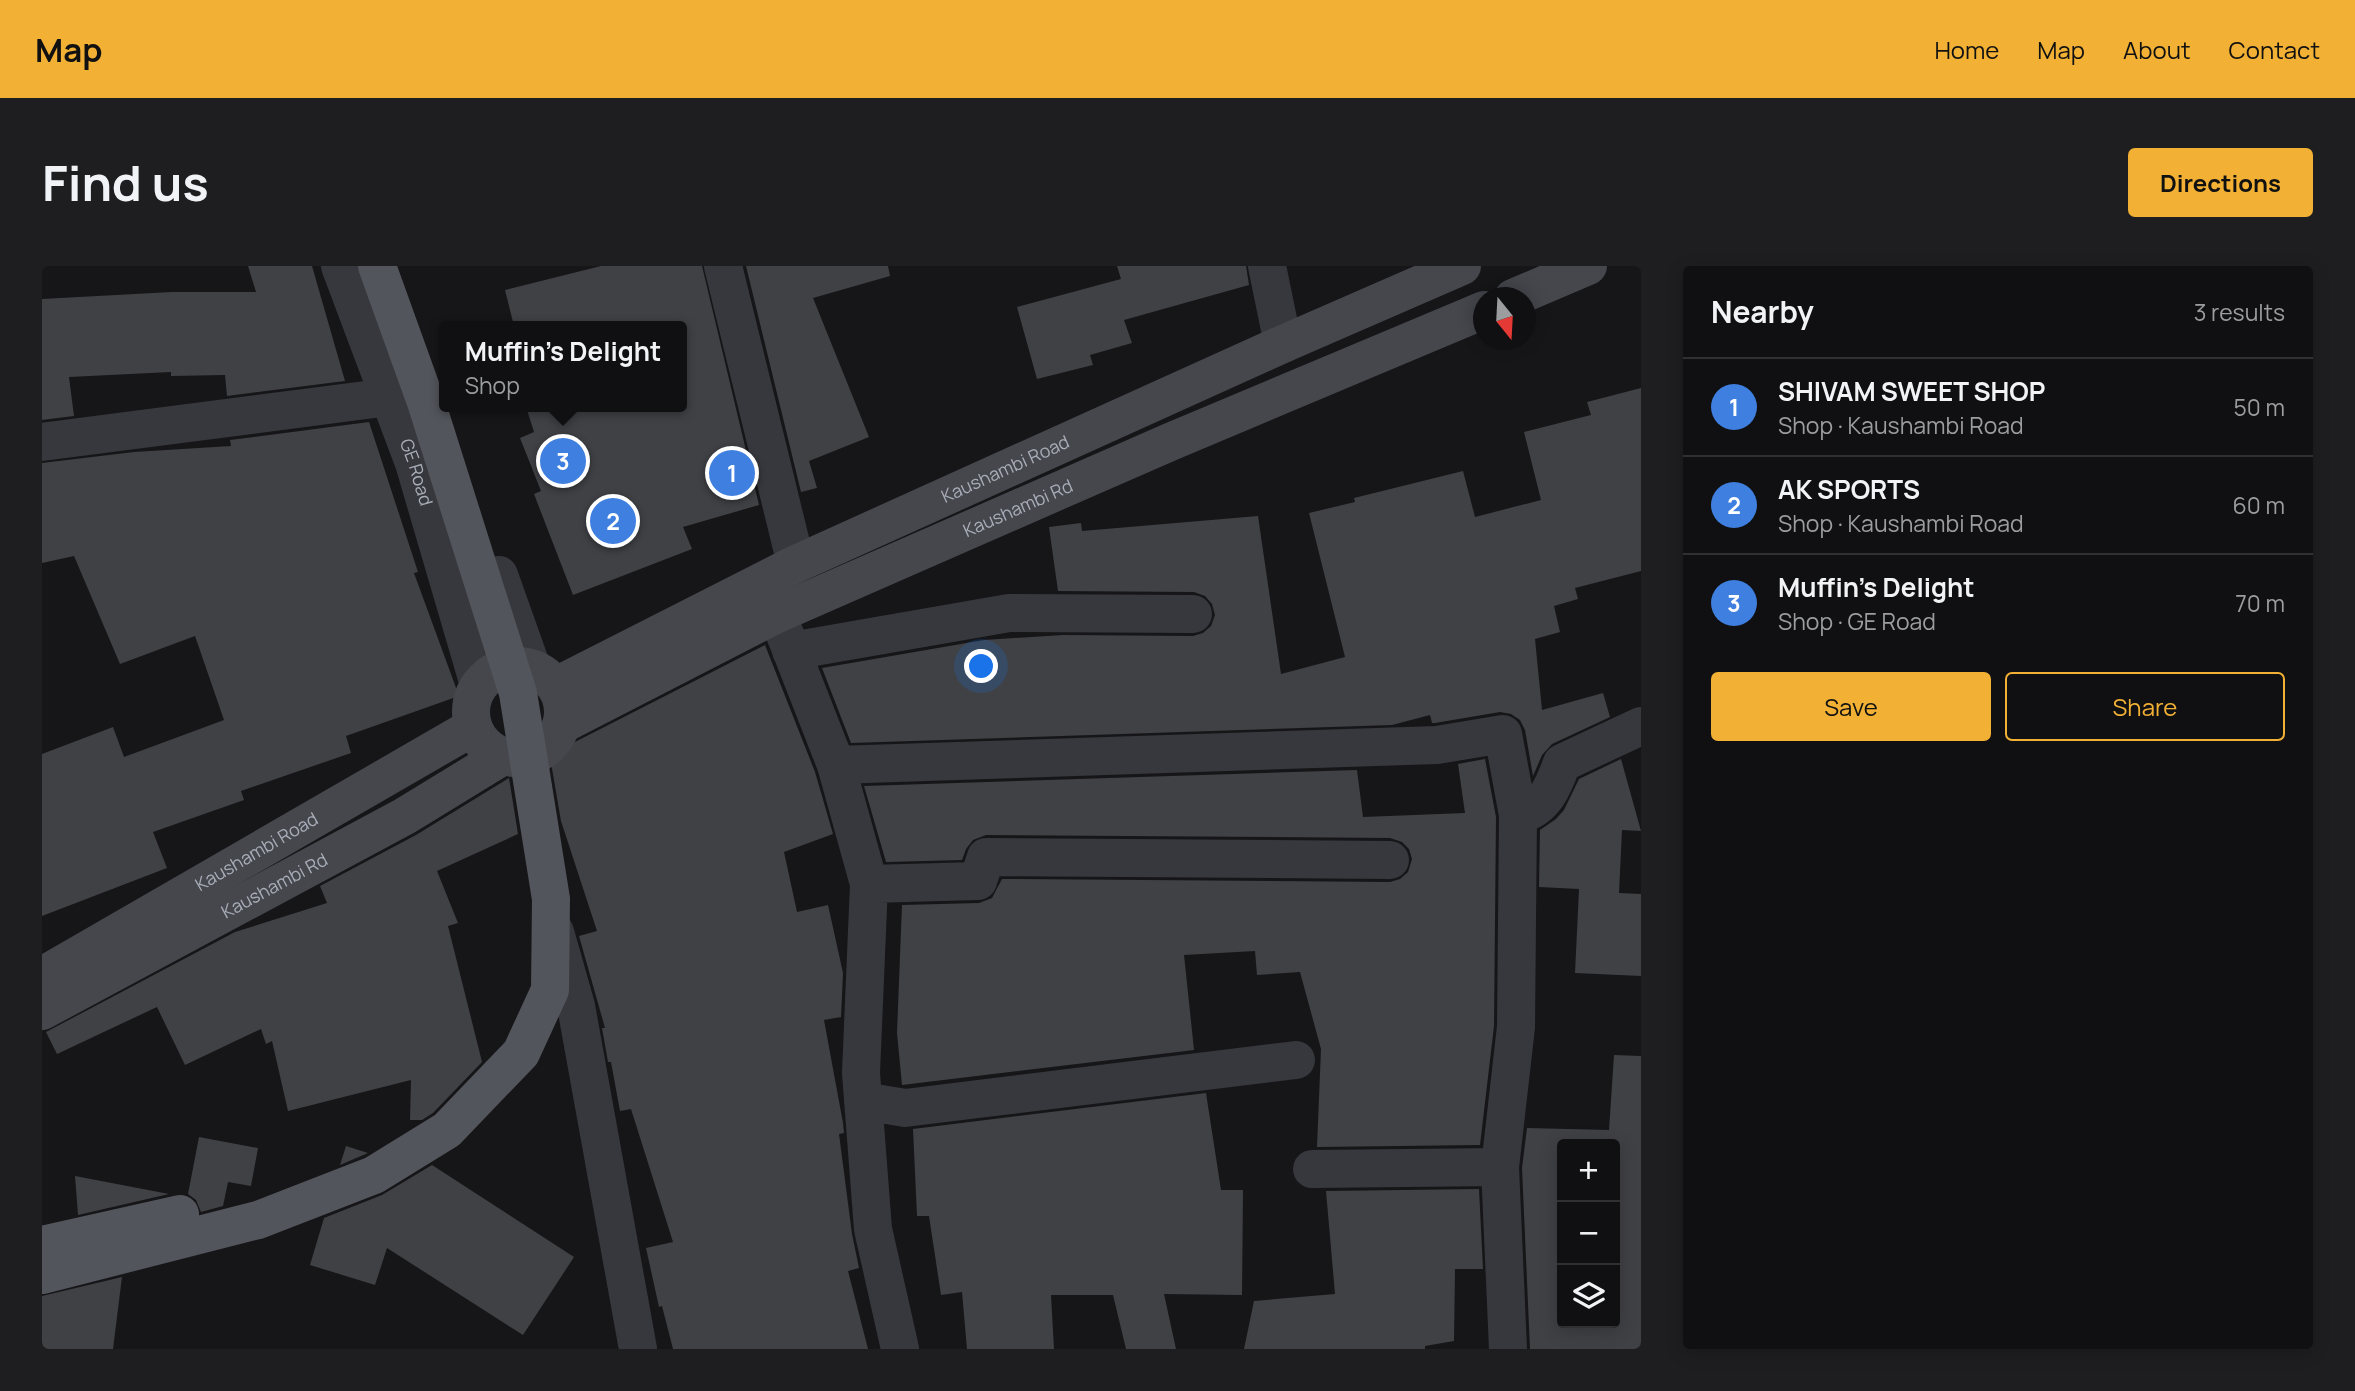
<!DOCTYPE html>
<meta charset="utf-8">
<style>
body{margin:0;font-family:Manrope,sans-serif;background:#1e1e20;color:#f1f3f6}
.controls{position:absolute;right:21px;bottom:21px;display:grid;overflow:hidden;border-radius:7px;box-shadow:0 4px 18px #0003}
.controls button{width:63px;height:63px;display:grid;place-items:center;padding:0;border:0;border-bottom:2px solid #303032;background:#101012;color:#f1f3f6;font:35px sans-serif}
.compass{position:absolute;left:1431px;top:21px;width:63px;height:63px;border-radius:50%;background:#101012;box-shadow:0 4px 18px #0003;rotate:162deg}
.you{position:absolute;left:940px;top:401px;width:24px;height:24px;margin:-18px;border:5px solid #fff;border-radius:50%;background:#1a73e8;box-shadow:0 0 0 10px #1a73e833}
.badge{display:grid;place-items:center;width:46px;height:46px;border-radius:50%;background:#f2b134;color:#fff;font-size:23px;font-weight:700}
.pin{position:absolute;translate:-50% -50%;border:4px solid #fff;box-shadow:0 2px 7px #0006}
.popup{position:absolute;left:397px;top:55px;width:248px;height:91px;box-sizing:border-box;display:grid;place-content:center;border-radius:7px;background:#101012;filter:drop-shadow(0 2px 5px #0005);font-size:23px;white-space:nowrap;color:#9c9d9f}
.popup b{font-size:26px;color:#f1f3f6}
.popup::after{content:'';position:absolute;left:50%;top:100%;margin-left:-14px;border:14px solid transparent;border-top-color:#101012}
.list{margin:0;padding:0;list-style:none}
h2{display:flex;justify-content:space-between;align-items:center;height:91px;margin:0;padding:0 28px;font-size:30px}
h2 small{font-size:23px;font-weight:400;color:#9c9d9f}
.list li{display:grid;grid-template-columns:46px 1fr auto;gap:21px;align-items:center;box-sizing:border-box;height:98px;padding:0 28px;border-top:2px solid #303032}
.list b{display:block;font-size:26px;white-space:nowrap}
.list p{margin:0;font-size:23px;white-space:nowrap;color:#9c9d9f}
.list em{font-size:23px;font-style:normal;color:#9c9d9f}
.actions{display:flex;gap:14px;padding:21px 28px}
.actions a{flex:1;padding:16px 0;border:2px solid #f2b134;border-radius:7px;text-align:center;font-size:24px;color:#f2b134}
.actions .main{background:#f2b134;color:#111}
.icon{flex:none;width:38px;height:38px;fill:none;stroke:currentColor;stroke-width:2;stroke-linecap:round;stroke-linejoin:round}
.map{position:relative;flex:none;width:1599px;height:1083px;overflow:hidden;border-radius:7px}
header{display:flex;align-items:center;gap:42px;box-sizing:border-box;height:98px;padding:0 35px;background:#f2b134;color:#111}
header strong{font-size:33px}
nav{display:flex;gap:38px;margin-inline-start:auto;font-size:24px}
.intro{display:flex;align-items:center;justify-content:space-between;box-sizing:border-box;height:168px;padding:0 42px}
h1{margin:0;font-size:49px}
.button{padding:18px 32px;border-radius:7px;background:#f2b134;color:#111;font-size:24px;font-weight:700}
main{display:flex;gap:42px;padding:0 42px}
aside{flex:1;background:#101012;border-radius:7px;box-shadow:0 4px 18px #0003}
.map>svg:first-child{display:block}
</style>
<header>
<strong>Map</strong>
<nav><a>Home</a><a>Map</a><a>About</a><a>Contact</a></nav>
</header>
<div class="intro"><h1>Find us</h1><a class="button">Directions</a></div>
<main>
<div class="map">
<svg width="1599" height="1083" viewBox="0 0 1599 1083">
<rect width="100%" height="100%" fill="#161618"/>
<!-- building -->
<path fill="#404145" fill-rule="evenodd" d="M206,0h64l33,115 -118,15 -2,-21 -54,1v-4l-102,5 5,39 -32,4v-121l130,-7h84z
M559,0h101l57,239 -76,22 9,22 -119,46 -39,-101 7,-3 -21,-53 14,-6 -8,-25h156v-81h-168l-9,-36z
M704,0h142l2,10 -77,22 56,139 -60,24 8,27 -16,4z
M1075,0h129l3,19 -125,35 8,23 -42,12 3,10 -56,14 -20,-72 104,-28z
M1599,122v183l-66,17 3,11 -24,7 6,26 -25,7 7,71 61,-17 7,24 -58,27 -10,11 -9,21 -8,-46 -5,-10 -9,-6 -11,-2 -65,11h-3l-2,-8 -38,10 -541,18 -29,-75 162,-28 79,-5 130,1 10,-3 8,-7 4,-11 -3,-11 -7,-8 -11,-4 -136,-1 -9,-64 32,-4 1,8 176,-15 23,158 64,-17 -36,-144 46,-11 -1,-4 109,-27 12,46 66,-17 -17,-68 67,-17 -4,-13z
M327,156l49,150 -4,1 45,123 -113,40 5,17 -110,38 3,9 -91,32 14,36 -125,48v-162l71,-27 11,30 100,-37 -29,-84 -75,28 -46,-108 -32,7v-100l92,-11 97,-6 -1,-6z
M723,379l50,127 18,62 -49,18 13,60 31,-7 15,68 -2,44 -17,3 19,103 1,10 -5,1 13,100 7,34 -11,3 20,78h-195l-11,-43 -3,1 -13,-59 27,-6 -42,-133 -11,2 -9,-49h-3l-6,-34h3l-26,-92 18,-5 -36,-110 -12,-70 22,-7z
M1443,493l11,58 -2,209 -14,119 -163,2 4,-98 -21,-77 -43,3 -2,-24 -71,4 10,95 -292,35 -5,-52 5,-128 77,-2 13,-5 10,-19 388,3 10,-3 8,-7 4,-13 -3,-10 -7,-7 -12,-4 -404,-3 -13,5 -7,9 -4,11 -76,2 -22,-76 493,-16 6,47 102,-4 -7,-49z
M1579,493l20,72 -19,-1 -3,63 22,1v82l-66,-3 4,-84 -40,-2 1,-57 16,-11 8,-9 15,-31z
M467,512l9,56 -81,37 21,52 -10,3 34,136 -49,51 -11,7h-12l1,-40 -123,31 -16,-70 -6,3 -5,-15 -76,36 -28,-58 -100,47 -11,-22 189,-100 92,-29 -7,-17 96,-51z
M1572,789l27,1v293h-111l-8,-181 5,-40 82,2zM1520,878h53v179h-53z
M1164,827l15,97h22l-1,105 -78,-1 12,55h-50l-13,-54h-62l3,54h-87l-5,-57 -21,3 -12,-79h-12l-4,-87z
M157,871l59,11 -7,38 -23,-4 -5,24 -22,6 -5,-12 -8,-6z
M304,880l22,7 -28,12z
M390,899l142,92 -51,78 -136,-87 -12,37 -65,-20 14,-47 58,-23z
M33,910l94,18 -91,21z
M1437,923l4,80h-28l-1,72 -29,5v3h-181l10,-48 81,-7 -9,-103z
M80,1011l-9,72h-71v-53z"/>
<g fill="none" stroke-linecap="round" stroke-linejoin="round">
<!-- minor -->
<path stroke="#37383d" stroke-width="38" d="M681,0l73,298
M1225,0l16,78
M0,176l347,-45
M735,348l59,151 33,119 -8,189 12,156 27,120
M749,385l218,-38 184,1
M794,499l601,-20 66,-11 15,81 -2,212 -16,140 8,182
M1476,549c27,-6 35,-28 44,-52l79,-37
M827,618l109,-3 8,-24 404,3
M821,835l42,7 391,-48
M1270,903l188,-2"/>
<!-- tertiary -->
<g stroke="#37383d" stroke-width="38">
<path id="s1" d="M298,0l74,197 65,222"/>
<path d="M457,309l33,93"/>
<path d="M513,666l21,74 62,343"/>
</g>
<!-- secondary -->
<g stroke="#45474d" stroke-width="38">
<path d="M1471,32l75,-32"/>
<circle cx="475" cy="446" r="46"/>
<path id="s2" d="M514,420l240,-122 487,-220 179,-78"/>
<path id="s3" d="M519,459l216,-111 393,-172 314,-132"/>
<path id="s4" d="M0,710l431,-249"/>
<path id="s5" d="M0,745l363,-195 98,-60"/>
</g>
<!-- primary-bridge -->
<path stroke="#53555c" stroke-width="38" d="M0,979l138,-31
M0,1009l216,-55 116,-45 73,-45 74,-77 29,-63 1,-91 -33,-206 -92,-291 -49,-136"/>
</g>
<g text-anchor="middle" stroke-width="7" stroke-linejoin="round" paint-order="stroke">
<!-- street labels -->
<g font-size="18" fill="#a8adb8" stroke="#111113">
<text dy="6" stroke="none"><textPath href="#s2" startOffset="499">Kaushambi Road</textPath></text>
<text dy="6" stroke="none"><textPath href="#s1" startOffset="220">GE Road</textPath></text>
<text dy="6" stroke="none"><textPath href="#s3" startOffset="506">Kaushambi Rd</textPath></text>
<text dy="6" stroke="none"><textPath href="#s4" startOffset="248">Kaushambi Road</textPath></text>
<text dy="6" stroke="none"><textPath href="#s5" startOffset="264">Kaushambi Rd</textPath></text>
</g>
</g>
</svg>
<div class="controls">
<button>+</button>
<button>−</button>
<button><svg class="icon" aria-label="layers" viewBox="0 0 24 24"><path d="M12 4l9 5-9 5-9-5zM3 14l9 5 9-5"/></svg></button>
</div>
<svg class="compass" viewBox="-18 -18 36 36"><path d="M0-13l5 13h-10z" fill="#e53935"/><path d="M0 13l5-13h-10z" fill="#9c9d9f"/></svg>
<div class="you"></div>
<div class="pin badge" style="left:690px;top:207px;background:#3f7fe0">1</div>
<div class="pin badge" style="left:571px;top:255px;background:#3f7fe0">2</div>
<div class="pin badge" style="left:521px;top:195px;background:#3f7fe0">3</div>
<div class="popup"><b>Muffin's Delight</b>Shop</div>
</div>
<aside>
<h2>Nearby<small>3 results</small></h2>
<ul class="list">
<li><span class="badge" style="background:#3f7fe0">1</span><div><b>SHIVAM SWEET SHOP</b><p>Shop · Kaushambi Road</p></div><em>50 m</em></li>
<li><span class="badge" style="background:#3f7fe0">2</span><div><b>AK SPORTS</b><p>Shop · Kaushambi Road</p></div><em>60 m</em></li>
<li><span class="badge" style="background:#3f7fe0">3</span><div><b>Muffin's Delight</b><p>Shop · GE Road</p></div><em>70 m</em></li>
</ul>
<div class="actions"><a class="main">Save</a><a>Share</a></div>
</aside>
</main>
